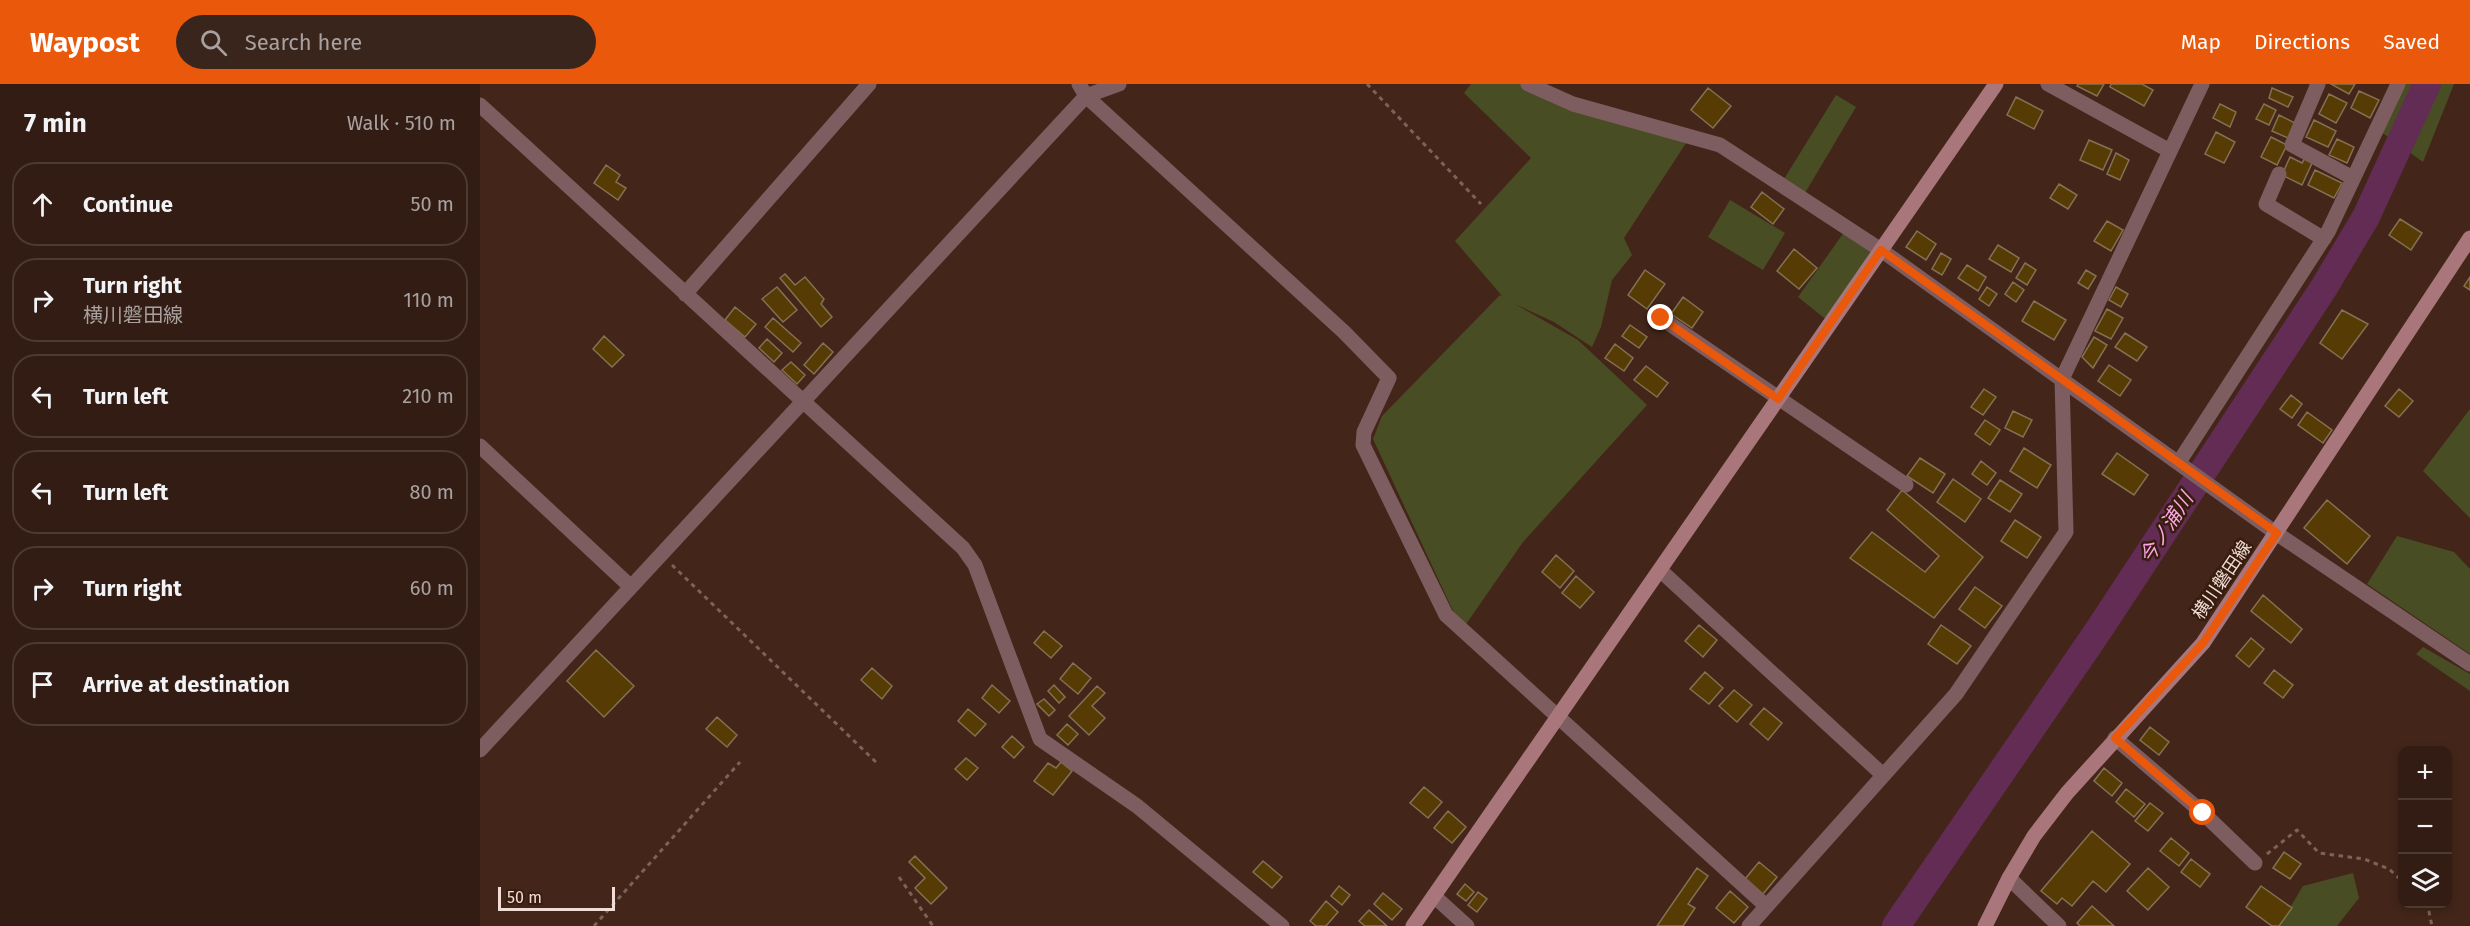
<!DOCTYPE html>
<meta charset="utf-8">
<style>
body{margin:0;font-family:"Fira Sans","Noto Sans JP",sans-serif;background:#3a251c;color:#f1f3f6}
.controls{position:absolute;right:18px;bottom:18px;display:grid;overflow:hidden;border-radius:12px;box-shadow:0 3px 9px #0003}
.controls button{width:54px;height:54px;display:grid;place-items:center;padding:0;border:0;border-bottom:2px solid #4d3a33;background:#321c13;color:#f1f3f6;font:30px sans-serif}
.scale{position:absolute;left:18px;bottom:15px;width:117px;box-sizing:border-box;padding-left:6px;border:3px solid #f1ddd5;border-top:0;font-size:16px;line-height:21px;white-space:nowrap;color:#f1ddd5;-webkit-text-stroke:4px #381d0f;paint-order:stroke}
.stop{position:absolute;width:18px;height:18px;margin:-14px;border:4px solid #ea580c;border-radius:50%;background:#fff}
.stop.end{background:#ea580c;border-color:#fff;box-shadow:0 2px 6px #0008}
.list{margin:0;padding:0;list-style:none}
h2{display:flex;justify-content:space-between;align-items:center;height:78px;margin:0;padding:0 24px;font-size:26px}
h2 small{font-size:20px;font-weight:400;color:#a8a1a0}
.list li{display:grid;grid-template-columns:39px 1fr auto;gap:18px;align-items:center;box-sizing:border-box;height:84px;margin:0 12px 12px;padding:0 12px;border:2px solid #4d3a33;border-radius:24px}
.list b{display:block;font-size:22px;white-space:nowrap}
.list p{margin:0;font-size:20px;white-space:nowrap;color:#a8a1a0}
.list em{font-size:20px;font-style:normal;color:#a8a1a0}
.icon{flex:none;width:33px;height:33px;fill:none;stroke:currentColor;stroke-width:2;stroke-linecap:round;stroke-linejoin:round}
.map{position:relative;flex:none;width:1990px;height:842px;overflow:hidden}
header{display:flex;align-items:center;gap:36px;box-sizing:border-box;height:84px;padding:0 30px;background:#ea580c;color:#fff}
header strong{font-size:28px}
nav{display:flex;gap:33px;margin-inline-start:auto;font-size:21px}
.search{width:420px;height:54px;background:#3a251c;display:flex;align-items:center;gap:15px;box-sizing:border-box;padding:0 21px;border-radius:33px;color:#a8a1a0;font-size:22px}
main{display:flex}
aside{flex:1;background:#321c13}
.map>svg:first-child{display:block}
</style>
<header>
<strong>Waypost</strong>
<div class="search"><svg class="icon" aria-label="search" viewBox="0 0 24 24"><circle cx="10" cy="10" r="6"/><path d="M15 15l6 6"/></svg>Search here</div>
<nav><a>Map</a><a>Directions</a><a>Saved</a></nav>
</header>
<main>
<aside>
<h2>7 min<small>Walk · 510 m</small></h2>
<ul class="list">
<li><svg class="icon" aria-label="ahead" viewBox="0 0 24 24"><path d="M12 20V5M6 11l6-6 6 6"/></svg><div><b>Continue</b></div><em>50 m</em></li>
<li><svg class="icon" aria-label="right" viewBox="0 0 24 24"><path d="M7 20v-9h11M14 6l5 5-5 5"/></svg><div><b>Turn right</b><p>横川磐田線</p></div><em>110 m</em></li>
<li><svg class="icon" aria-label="left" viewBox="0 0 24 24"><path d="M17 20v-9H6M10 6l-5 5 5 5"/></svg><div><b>Turn left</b></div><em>210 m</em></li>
<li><svg class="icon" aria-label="left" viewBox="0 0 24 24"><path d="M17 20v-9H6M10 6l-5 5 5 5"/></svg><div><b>Turn left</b></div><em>80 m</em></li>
<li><svg class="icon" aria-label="right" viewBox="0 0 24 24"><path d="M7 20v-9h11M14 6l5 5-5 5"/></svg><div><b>Turn right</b></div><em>60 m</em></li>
<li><svg class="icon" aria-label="arrive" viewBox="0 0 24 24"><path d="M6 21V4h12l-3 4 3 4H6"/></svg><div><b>Arrive at destination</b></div></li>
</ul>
</aside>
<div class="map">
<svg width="1990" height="842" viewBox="0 0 1990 842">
<rect width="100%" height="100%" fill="#432619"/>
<!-- green -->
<path fill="#494d24" d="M991,0h61l158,53 -66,101 8,17 -20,25 -11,47 -9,20 -38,-25 -39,-18 63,36 69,65 -124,137 -61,88 -89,-191 9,-23 118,-121 3,2 -48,-56 76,-83 -67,-65z
M1919,0h55l-31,78 -46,-33z
M1356,11l20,12 -51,86 -21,-14z
M1250,116l55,33 -22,37 -55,-33z
M1365,147l32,21 -49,69 -30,-24z
M1990,325v109l-47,-47z
M1917,452l57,16 16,17v85l-103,-70z
M1943,563l47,27v17l-54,-37z
M1873,789l6,25 -22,28h-58l24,-40z"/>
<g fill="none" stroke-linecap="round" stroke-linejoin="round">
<!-- river -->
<path stroke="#622c54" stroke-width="28" d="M1416,842l202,-295 225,-342 43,-72 61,-133"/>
</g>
<!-- building -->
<path fill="#563c04" stroke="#847153" stroke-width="1.5" d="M1598,0h26l-7,12 -20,-10z
M1631,0h31l11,6 -9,16 -34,-19z
M1851,0h24l-6,10z
M1228,4l23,18 -18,22 -22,-18z
M1792,4l21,9 -5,10 -19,-9z
M1879,7l20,9 -9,18 -19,-10z
M1849,10l18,9 -11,20 -17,-9z
M1536,13l27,14 -9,18 -27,-14z
M1740,20l16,8 -6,15 -17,-9z
M1784,20l12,6 -7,15 -13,-6z
M1799,31l16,8 -7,15 -16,-7z
M1834,36l22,11 -8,16 -22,-10z
M1736,48l19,10 -11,21 -19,-9z
M1791,53l16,8 -10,20 -16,-8z
M1857,55l17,8 -7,16 -18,-8z
M1609,56l23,10 -9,20 -23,-10z
M1636,69l13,7 -9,20 -13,-6z
M1810,73l12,6 3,-5 8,3 -11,24 -20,-10z
M126,81l14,10 -4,7 10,6 -8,12 -24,-17z
M1835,86l27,13 -8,15 -26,-13z
M1579,100l18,11 -9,14 -18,-11z
M1282,108l22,17 -11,15 -22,-17z
M1920,135l22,14 -11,17 -22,-15z
M1627,137l16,9 -12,21 -17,-10z
M1437,147l19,13 -10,16 -20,-13z
M1518,161l21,13 -8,14 -22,-13z
M1314,165l23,19 -18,21 -22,-18z
M1461,169l10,6 -9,16 -10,-6z
M1545,179l11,7 -9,15 -11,-7z
M1487,181l19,12 -8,14 -20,-13z
M1165,186l20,14 -18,25 -19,-14z
M1606,186l10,6 -8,13 -10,-6z
M305,190l10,11 10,-8 19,22 -3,5 11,13 -11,10 -41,-49z
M1990,193v13l-6,-4z
M1533,198l11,8 -8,12 -11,-8z
M297,203l20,23 -14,12 -21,-23z
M1507,203l10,7 -8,12 -10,-7z
M1636,203l12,7 -7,13 -12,-7z
M1203,213l20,15 -11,16 -21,-14z
M1554,217l32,19 -12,20 -32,-19z
M255,223l21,17 -11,13 -20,-17z
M1627,225l16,9 -12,21 -16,-8z
M1862,226l26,14 -26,35 -22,-16z
M293,234l28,25 -8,9 -28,-25z
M1150,241l17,12 -8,11 -17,-12z
M1645,249l22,14 -10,14 -22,-14z
M124,252l20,19 -12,12 -19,-18z
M1614,253l13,8 -14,23 -11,-11z
M287,255l15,14 -8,9 -15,-14z
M343,259l10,9 -19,22 -10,-9z
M1135,260l18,14 -9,13 -19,-13z
M311,278l14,13 -8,9 -15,-14z
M1629,281l22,15 -11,16 -22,-15z
M1166,282l22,17 -11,14 -23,-17z
M1504,305l12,8 -13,18 -12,-8z
M1919,305l14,12 -14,16 -14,-11z
M1811,311l11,9 -10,14 -12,-9z
M1533,327l19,9 -9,17 -18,-9z
M1827,328l25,18 -9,13 -25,-18z
M1505,336l15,10 -10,15 -15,-11z
M1544,364l27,17 -14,23 -27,-17z
M1637,369l31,22 -14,20 -32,-21z
M1440,374l25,16 -12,19 -26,-17z
M1501,377l15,12 -9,12 -15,-11z
M1473,395l28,20 -16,23 -28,-20z
M1520,396l22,14 -12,18 -22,-14z
M1422,406l81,67 -49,61 -84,-60 22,-26 53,40 14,-16 -52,-46z
M1847,416l43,36 -23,28 -43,-36z
M1535,436l26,17 -14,21 -26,-17z
M1076,471l18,16 -14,17 -18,-16z
M1096,492l18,16 -14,16 -18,-15z
M1495,503l27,19 -17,22 -26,-19z
M1783,511l39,34 -11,14 -40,-32z
M1219,541l18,15 -14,17 -18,-16z
M1461,541l30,21 -14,18 -29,-20z
M564,547l18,15 -11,12 -17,-15z
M1771,554l13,11 -15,18 -13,-11z
M116,566l38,36 -30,31 -37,-36z
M593,579l18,15 -13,16 -18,-15z
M392,584l20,18 -10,13 -21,-19z
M1794,586l19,15 -10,13 -19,-15z
M1225,588l18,16 -14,16 -19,-15z
M512,601l18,16 -11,12 -17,-15z
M574,601l11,12 -6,6 -11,-12z
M617,602l8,7 -13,13 13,12 -16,17 -20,-19z
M1254,606l18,15 -15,17 -18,-16z
M564,615l11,11 -6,6 -12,-12z
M1284,624l18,15 -14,17 -18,-16z
M488,625l18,15 -11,12 -17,-15z
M237,633l20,18 -10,12 -21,-18z
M587,640l11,10 -10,11 -11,-10z
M1670,643l19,15 -10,13 -19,-15z
M532,652l12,11 -10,11 -12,-11z
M486,674l12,10 -11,12 -12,-11z
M581,678l11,9 -19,24 -19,-14 14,-18 8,5z
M1624,684l18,15 -10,13 -18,-15z
M944,703l18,15 -14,16 -18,-15z
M1646,705l19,15 -11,13 -18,-15z
M1670,719l13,10 -15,18 -13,-10z
M968,727l18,16 -14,16 -18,-15z
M1612,747l38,33 -24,28 -13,-11 -21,25 -10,-8 -5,6 -16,-13z
M1691,754l18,15 -10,13 -19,-15z
M1804,768l17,12 -11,15 -17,-11z
M435,772l32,32 -16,16 -16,-16 10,-10 -16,-16z
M1711,775l19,15 -10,13 -19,-15z
M783,777l19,16 -10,11 -19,-16z
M1279,778l18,15 -14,17 -18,-15z
M1217,784l11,8 -20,28 7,4 -12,18h-26z
M1668,784l21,19 -21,23 -21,-19z
M985,800l9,8 -8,9 -9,-7z
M859,802l11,9 -8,10 -11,-9z
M1781,802l31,22 -13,18h-7l-26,-19z
M1250,807l18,16 -14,16 -18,-15z
M998,808l9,7 -10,13 -9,-7z
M903,809l19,16 -10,11 -18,-16z
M846,817l12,11 -12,14h-10l-6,-5z
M1612,822l22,20h-34l-3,-3z
M889,826l18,16h-22l-6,-5z"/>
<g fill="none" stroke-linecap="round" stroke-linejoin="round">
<!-- path -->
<path stroke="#7d6357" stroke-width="3" stroke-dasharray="4.5 4.5" stroke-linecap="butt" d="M887,0l114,120
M192,481l206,199
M1787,770l30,-24 22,23 45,6 25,10 13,12
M419,793l34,49
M1944,820l4,3 4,19
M114,842l146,-164"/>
<!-- street -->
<path stroke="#7d5d60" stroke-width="15" d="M599,0l7,12 258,236 45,46 -25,54 -1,13 83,170 319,290
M1048,0l45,20 147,41 161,105 395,283 194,131
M1568,0l122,67
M1838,0l-26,61 61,33
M0,21l483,443 12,17 65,174 97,67 145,120
M1799,90l-13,30 58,35
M205,210l184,-210
M1181,234l245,167
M0,362l151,141
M1699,378l149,-230 70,-148
M1180,486l223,205
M1635,654l88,75 52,50
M0,666l606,-654 33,-12
M1529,794l50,48
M954,812l33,30
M1269,842l207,-232 110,-162 -4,-153 140,-295"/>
<!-- secondary -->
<path stroke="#a8767b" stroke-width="15" d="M933,842l583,-842
M1505,842l24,-48 25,-42 33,-43 136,-150 267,-405"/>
</g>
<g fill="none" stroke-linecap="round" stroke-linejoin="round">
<!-- route -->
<path stroke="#ea580c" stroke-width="8" d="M1181,234l117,81 103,-149 396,283 -74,110 -88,95 88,75"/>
</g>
<g text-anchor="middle" stroke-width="5" stroke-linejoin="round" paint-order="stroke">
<!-- street labels -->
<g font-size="18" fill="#f1ddd5" stroke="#381d0f">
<text transform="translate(1742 496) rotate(-56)" y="6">横川磐田線</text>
</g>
<!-- water labels -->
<g font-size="20" font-style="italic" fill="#fba6e3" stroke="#381d0f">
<text transform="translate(1686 444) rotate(-57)" y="7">今ノ浦川</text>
</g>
</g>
</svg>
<div class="controls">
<button>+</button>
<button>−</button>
<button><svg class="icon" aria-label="layers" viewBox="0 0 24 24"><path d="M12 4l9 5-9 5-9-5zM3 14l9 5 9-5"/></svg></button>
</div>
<div class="scale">50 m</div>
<div class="stop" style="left:1723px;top:729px"></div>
<div class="stop end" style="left:1181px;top:234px"></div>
</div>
</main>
